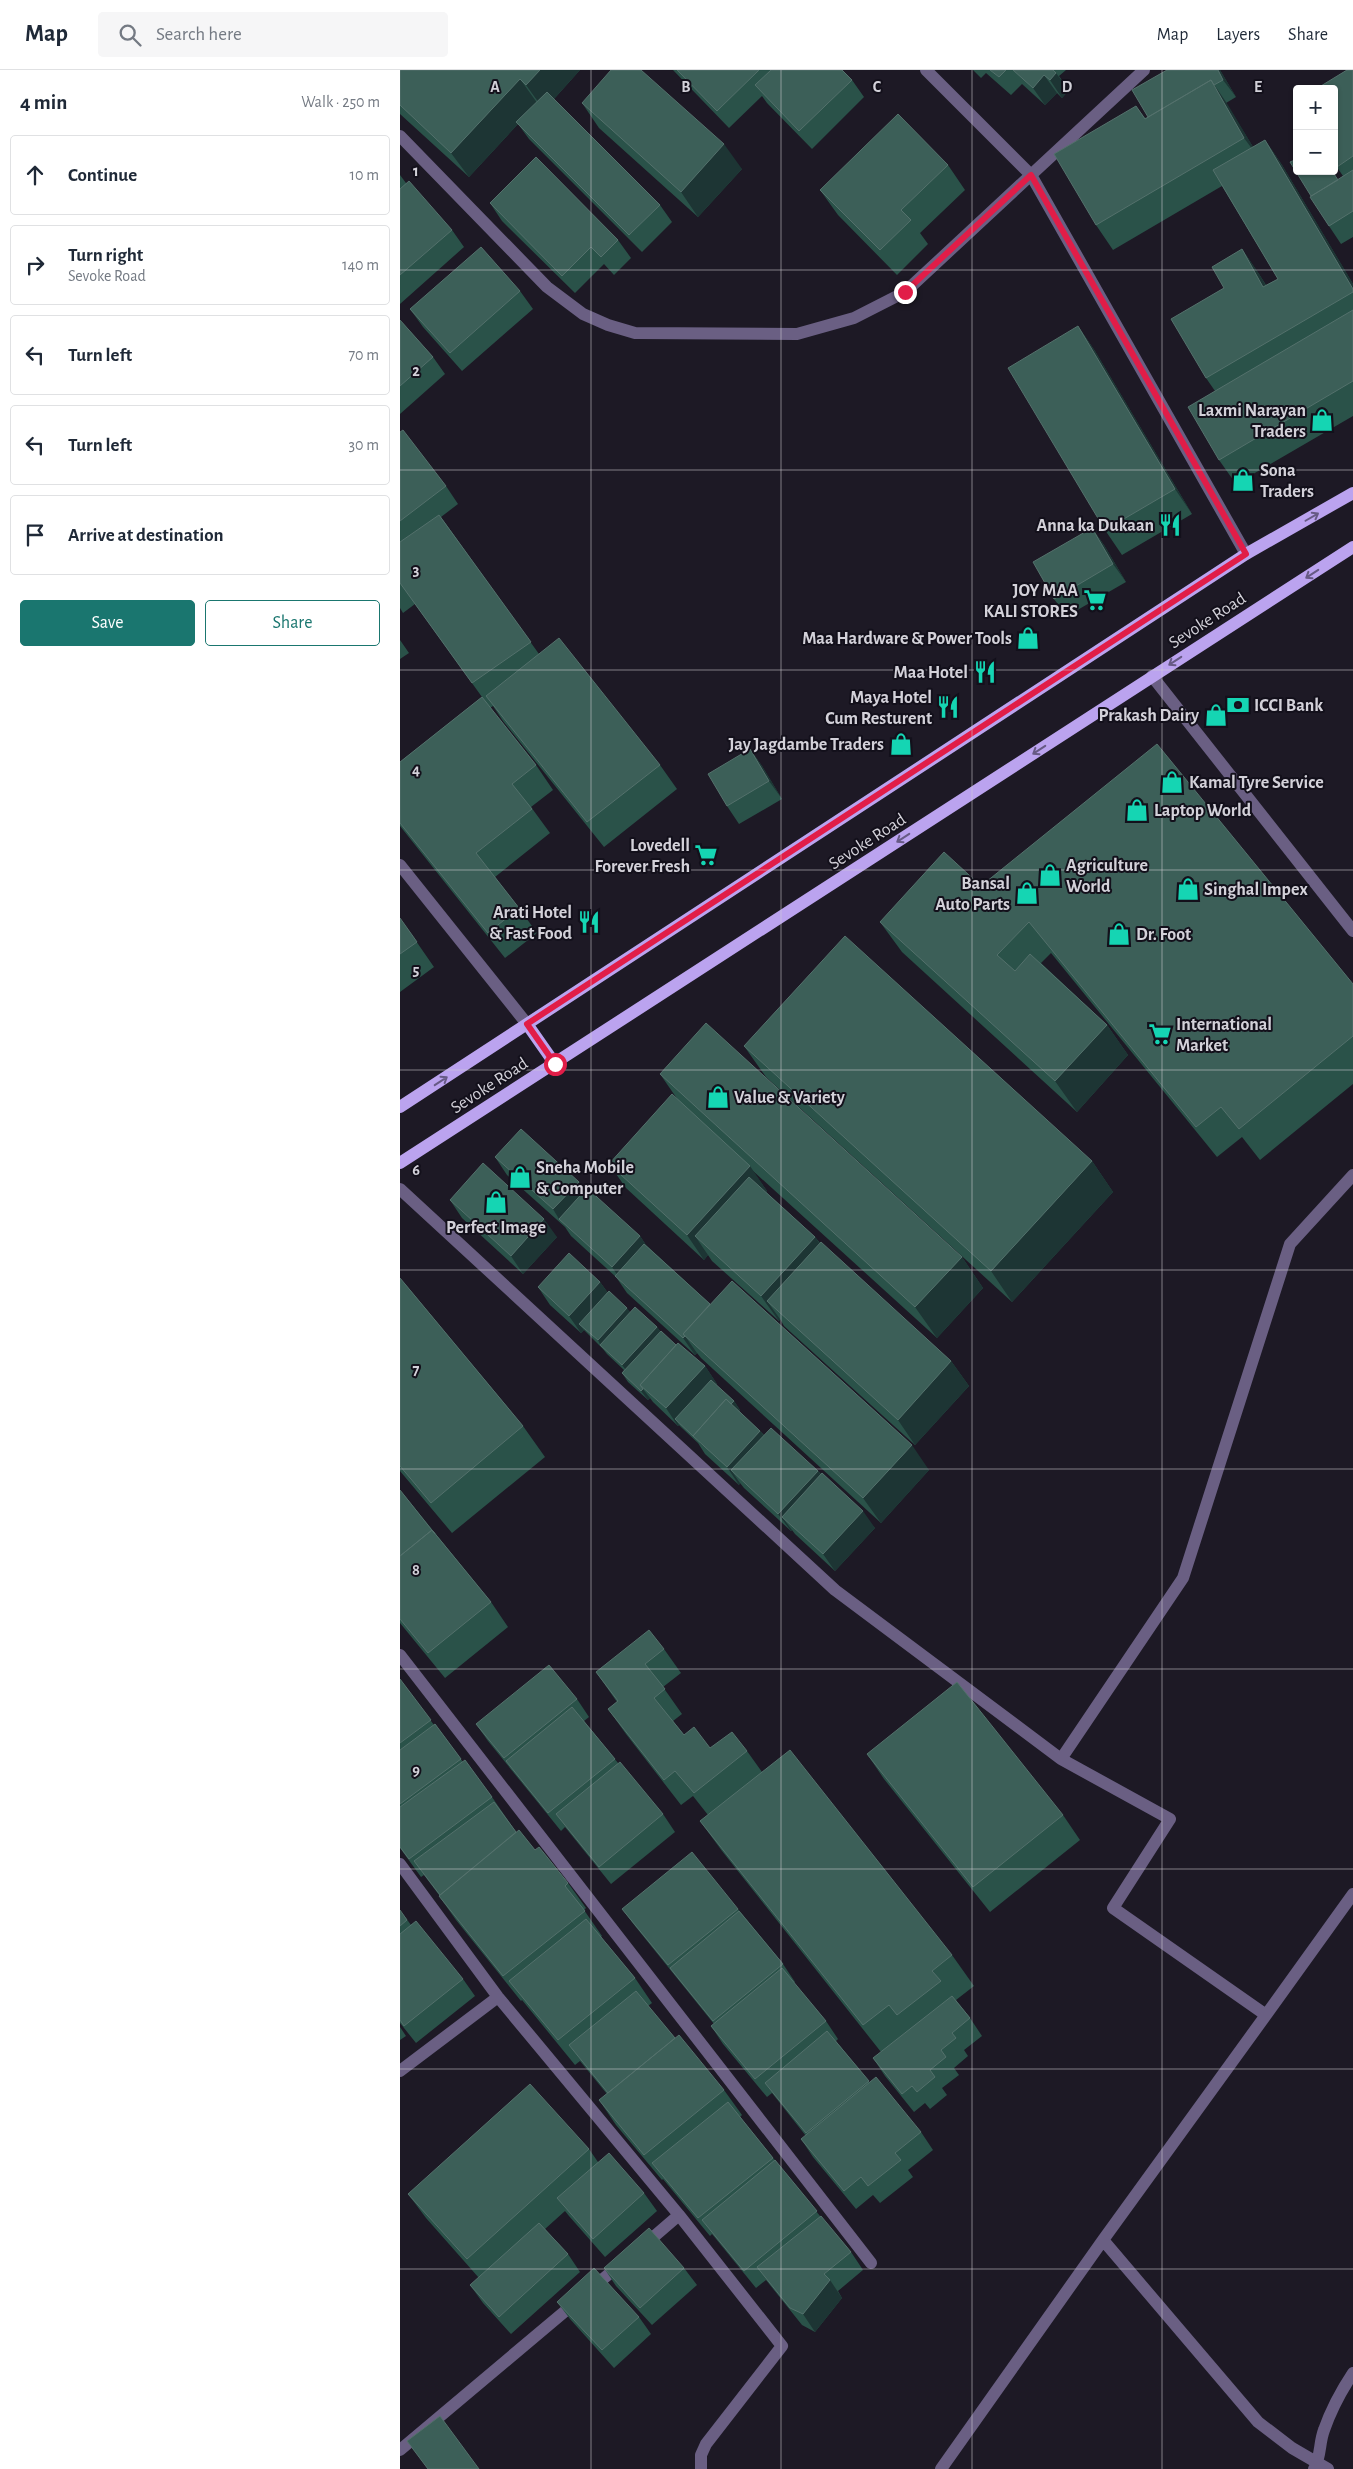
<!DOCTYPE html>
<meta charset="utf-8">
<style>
body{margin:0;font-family:"Alegreya Sans",sans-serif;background:#f6f6f7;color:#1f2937}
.controls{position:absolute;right:15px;top:15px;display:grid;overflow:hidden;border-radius:5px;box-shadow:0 1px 4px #0004}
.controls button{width:45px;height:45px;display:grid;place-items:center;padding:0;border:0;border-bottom:1px solid #e0e1e3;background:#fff;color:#1f2937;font:25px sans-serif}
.stop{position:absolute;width:15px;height:15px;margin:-11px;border:4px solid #e11d48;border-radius:50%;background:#fff}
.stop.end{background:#e11d48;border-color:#fff;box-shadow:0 1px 5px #0008}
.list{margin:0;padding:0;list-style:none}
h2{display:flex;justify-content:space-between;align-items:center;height:65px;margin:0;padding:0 20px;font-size:21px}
h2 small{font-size:16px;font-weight:400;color:#747a83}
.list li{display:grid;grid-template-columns:32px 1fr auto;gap:15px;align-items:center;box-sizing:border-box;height:80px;margin:0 10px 10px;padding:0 10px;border:1px solid #e0e1e3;border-radius:5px}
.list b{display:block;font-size:19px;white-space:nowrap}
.list p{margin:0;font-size:16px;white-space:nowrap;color:#747a83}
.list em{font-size:16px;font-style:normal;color:#747a83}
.actions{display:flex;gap:10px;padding:15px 20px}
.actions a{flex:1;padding:11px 0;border:1px solid #1a766f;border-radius:5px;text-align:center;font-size:18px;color:#1a766f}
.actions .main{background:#1a766f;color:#fff}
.icon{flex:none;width:28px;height:28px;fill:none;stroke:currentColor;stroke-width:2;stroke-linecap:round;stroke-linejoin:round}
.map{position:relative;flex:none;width:953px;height:2399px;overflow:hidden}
header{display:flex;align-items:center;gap:30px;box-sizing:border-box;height:70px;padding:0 25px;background:#fff;border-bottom:1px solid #e0e1e3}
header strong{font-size:24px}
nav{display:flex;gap:28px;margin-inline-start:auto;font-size:18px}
.search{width:350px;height:45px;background:#f6f6f7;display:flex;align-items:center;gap:12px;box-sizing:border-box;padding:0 18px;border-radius:5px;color:#747a83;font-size:19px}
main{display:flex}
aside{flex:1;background:#fff}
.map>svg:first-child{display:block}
</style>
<header>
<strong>Map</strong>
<div class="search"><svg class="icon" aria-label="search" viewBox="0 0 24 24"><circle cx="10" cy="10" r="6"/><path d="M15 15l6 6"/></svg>Search here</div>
<nav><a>Map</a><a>Layers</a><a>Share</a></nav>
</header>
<main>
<aside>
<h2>4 min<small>Walk · 250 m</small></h2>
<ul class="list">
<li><svg class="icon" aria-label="ahead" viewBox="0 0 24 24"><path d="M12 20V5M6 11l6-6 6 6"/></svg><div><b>Continue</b></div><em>10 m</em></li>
<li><svg class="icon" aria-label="right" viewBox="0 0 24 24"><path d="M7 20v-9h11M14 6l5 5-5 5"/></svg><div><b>Turn right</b><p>Sevoke Road</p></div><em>140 m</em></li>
<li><svg class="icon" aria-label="left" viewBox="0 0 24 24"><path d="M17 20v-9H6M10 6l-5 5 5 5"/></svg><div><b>Turn left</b></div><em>70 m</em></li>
<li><svg class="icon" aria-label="left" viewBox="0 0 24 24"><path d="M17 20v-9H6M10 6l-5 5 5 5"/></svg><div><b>Turn left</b></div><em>30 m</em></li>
<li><svg class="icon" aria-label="arrive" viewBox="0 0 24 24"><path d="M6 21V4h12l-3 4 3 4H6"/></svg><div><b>Arrive at destination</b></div></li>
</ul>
<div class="actions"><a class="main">Save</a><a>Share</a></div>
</aside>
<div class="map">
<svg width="953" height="2399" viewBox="0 0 953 2399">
<rect width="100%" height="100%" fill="#1d1925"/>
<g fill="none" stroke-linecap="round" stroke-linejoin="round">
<!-- minor -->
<path stroke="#6a5f83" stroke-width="12" d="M526,0l105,105 215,379
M0,66l147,151 36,27 25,11 27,8 162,1 57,-16 51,-26 239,-222
M752,606l201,255
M0,795l127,159
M0,1119l435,401 226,169 109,60 -57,89 153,107 -163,225 -162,229
M0,1585l471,608
M661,1689l122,-181 107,-334 63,-69
M0,1794l98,133 181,218 103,131 -76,98 -5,11v14
M866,1945l87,-121
M0,2001l98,-74
M703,2170l155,182 34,26 36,21
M243,2176l36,-31
M191,2219l31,-26
M0,2380l176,-148
M914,2399c7,-12 5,-26 10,-39 7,-20 17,-39 29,-57"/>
<!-- major -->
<path stroke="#bba3ef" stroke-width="12" d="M127,954l28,40
M0,1037l846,-553 107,-61
M0,1093l953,-616"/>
</g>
<!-- wall -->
<path fill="#2a5249" d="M0,0h180l-26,29 106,106 12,17 -30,30 -113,-113 -11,-15 -49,53 -69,-63z
M273,0h169l10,10 12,17 -52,52 -45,-46 -5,-7 -33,32z
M573,0h93l-7,6 10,14 -7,8 -5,-5 -12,12 -23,-21 -11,11 -25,-22 -5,5z
M767,0h53l16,27 -10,6 27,44 12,-7 17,25 71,119v132l-117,68 -17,-24 -4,-69 -9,-13 18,-90 18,-39 17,25 7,11 12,-6 -56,-93 -109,64 -17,-25 40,-119 9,12 3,-1z
M953,0v167l-12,7 -12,-18 -32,-55h36l5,9 5,-4 -9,-13z
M182,33l160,66 -44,48 -99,-89z
M548,95l17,25 -45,43 8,11 -31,31 -59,-60 -18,-25z
M0,105l6,8 46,47 12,17 -64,57z
M90,133l128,37 13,18 -17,17 -10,-11 -29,29 -73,-72z
M120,221l13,18 -71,62 -39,-44 -13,-18z
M0,250l33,37 12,17 -45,40z
M678,256l17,25 97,163 -70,41 -17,-25z
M0,362l46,54 12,18 -17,13 98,137 121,111 17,24 -73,58 -101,-126 -10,-15 -3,2 46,57 17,25 -22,17 19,26 -55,44 24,31 18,25 -32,25 -105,-132v-64l82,-65 -67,-93 -12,9 -3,-5z
M692,458l12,17 22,37 -59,34 -13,-17z
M0,570l9,13 -9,6z
M350,679l12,17 20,33 -43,25 -12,-18z
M581,816l372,98v100l-93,76 -18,-23 -25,20 -166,-204 -10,10 66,62 21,30 -51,57 -175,-160 -22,-30z
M0,848l34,49 -34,25z
M344,976l348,115 21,31 -101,110 -246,-225z
M260,1004l302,183 21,31 -46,50 -185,-168 15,21 -1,1 49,45 5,6 131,118 18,25 -54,59 -131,-119 -4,-7 -1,2 -67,-60 -4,-6 -4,5 -78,-72 -17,-24 69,-64z
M95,1087l84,25 6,9 55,45 6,9 64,59 219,166 -48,53 -180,-165 -4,-5 -2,2 -68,-62 -11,-16 -45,-41 -6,-9 -58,-52z
M50,1130l107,37 -34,37 -61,-56z
M0,1208l123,148 22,31 -93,76 -52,-62z
M200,1212l8,11 22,19 27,15 3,4 16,14 29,21 12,18 -1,1 18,16 6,9 -1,1 21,20 4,4 54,36 57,57 -40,43 -40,-37 -3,-4 -1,1 -47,-43 -4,-5 -1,2 -34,-31 -7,-11 -16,-15 -3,-3 -1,1 -25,-24 -3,-4 -2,2 -20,-18 -6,-9 2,-3 -17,-16 -4,-5 -19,-19 -3,3 -31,-28 -12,-18z
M0,1420l91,112 17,25 -63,51 -45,-55z
M264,1579l17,24 -18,14 19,27 -9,7 11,14 26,13 37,3 15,21 190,183 22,31 -18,14 14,18 12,18 -18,14 4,6 -14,12 5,7 -17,13 5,7 -17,14 -5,-6 -11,9 -29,-36 -12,-18 8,-6 -159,-201 -22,-30 8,-6 -15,-19 -12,9 -55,-71 -18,-25 9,-7 -21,-30z
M0,1609l34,46 1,-1 28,38 29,35 24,35 52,51 18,25 -2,2 18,26 -1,1 34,41 17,25 -4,3 27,32 49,52 18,25 -2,2 80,99 31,36 12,18 -25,21 4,7 -27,34 -13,-7 -36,-45 -10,8 -44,-54 -2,2 -47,-57 -1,1 -46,-55 -17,-25 8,-6 -27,-33 -5,4 -53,-65 -1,1 -65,-81 -17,-24v-1l-15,-20 -3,2 -21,-29z
M177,1629l12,18 -5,4 34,42 45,51 12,18 -64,52 -46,-57 -4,4 -73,-90 -12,-17z
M467,1684l196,61 17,25 -90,72 -106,-133z
M222,1839h116l45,55 12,18 -1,1 32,38 12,18 -2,2 34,42 51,49 12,18 -25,20 5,7 -33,26 -7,-8 -17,14 -43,-52 -12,-18 5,-3 -34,-43 -5,4 -44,-53 -12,-18 3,-2 -79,-98z
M0,1840l11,15 52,54 12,17 -59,47 -16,-20z
M0,1957l6,9 -6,4z
M189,2079l9,13 46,31 13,18 -52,46 -36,-41 -4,-5 -20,18 23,25 12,18 -69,62 -28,-31 -13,-18 9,-7 -53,-60 -18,-24z
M204,2198h80l13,17 -45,40 -36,-39z
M157,2232l82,15 12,17 -37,34 -44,-49z"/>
<!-- shaded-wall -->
<path fill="#1d3534" d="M140,0h40l-36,40 -18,-25z
M818,0h2l16,27 -13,-17z
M656,3l13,17 -7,8 -12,-18z
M644,5l13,18 -12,12 -12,-17z
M120,9l18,25 -22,18 2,2 -49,53 -18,-24z
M811,10l17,25 34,57 -18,-24z
M865,70l17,25 71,119v5z
M324,74l18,25 -44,48 -17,-25z
M842,179l17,25 22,37 -18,-24z
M678,256l17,25 97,163 -17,-25z
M692,458l12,17 22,37 -13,-18z
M350,679l12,17 20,33 -13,-18z
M707,955l21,30 -51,57 -22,-31z
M692,1091l21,31 -101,110 -21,-31z
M350,1096l17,25 -55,60 -17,-15 13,19 -4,5 -17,-25z
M179,1112l12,17 -32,20 -6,-10z
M144,1149l13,18 -34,37 -12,-18z
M240,1166l12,18 -28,31 -12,-18z
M415,1167l18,25 -66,39 13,18 -1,2 -18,-25z
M562,1187l21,31 -46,50 -22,-31z
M200,1212l12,17 -33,25 5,6 -3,3 -12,-17z
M227,1238l7,9 -33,29 -3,-6z
M257,1257l7,9 -35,38 -7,-9z
M285,1266l12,17 -2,2 -12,-17z
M551,1291l18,25 -54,59 -17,-25z
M305,1296l12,18 -37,40 -5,-5 4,6 -1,1 -12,-18z
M243,1319l7,9 -2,2 -7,-9z
M334,1331l6,9 -34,38 -6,-5z
M360,1361l13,17 -42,22 9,13 -1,2 -12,-18z
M512,1375l17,25 -48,53 -18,-25z
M418,1401l12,17 -48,29 10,13 -1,1 -13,-17z
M463,1441l12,17 -40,43 -12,-17z
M430,2210l12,18 -27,34 -12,-18z"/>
<!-- building -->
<path fill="#3c5f58" stroke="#54716c" d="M1,0h139l-14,15 -6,-6 -69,74 -51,-48v-34z
M211,0h30l83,74 -43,48 -99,-89z
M277,0h82l-42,41z
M371,0h71l10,10 -53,51 -44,-46z
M590,0h16l-7,7z
M613,0h40l3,3 -6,7 -6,-5 -11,13z
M767,0h51l5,10 -9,5 -3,-5 -63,37 -16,-27z
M947,0h6v86l-16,11 -3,-4v-74h-18z
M811,10l33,58 -148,87 -42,-71 82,-48 9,13z
M147,22l113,113 -31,30 -113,-113z
M498,44l50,51 -47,45 10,10 -31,30 -60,-60z
M865,70l88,149v3l-147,86 -35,-59 53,-31 -12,-21 30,-18 21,38 15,-8 -65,-109z
M136,87l82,83 -17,17 -10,-10 -29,29 -72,-73z
M897,89v12h35l6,9 -27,16 -21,-34z
M953,100v41l-24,15 -19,-29z
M9,111l43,49 -52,45v-86z
M81,177l39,44 -70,62 -40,-44z
M953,240v71l-134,79 -31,-53z
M0,250l33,37 -33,29z
M678,256l97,163 -70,41 -97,-162z
M3,360l43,56 -46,35v-89z
M39,445l92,127 -59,41 -72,-100v-41z
M692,458l21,36 -59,35 -21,-37z
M159,568l101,127 -73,57 -101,-126z
M82,627l54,68 -24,19 20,25 -56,44 43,55 -31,25 -88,-110v-61z
M757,674l196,240v52l-114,93 -18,-22 -25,20 -167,-205 -32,33 18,16 15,-17 77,71 -52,56 -175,-159 64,-70 37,34z
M350,679l19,32 -42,25 -19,-32z
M0,848l17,24 -17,12z
M445,866l247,225 -101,110 -247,-225z
M306,953l256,234 -47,50 -255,-233z
M272,1024l78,72 -63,69 -78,-71z
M121,1059l58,53 -26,27 -58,-52z
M83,1093l61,56 -33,37 -61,-56z
M349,1107l66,60 -54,59 -66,-60z
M187,1118l53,48 -28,31 -53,-48z
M421,1172l130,119 -53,59 -131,-119z
M244,1174l66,60 -27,30 2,2 -2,2 -68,-62z
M169,1183l31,29 -31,34 -31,-29z
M0,1208l123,148 -92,77 -31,-37z
M332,1211l180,164 -49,53 -180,-164z
M209,1221l18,17 -29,32 -19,-16z
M235,1237l22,20 -35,38 -22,-20z
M261,1261l15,14 -36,40 3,4 -2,2 -19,-18z
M278,1273l27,23 -39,42 -26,-23z
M311,1310l23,21 -3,3 -5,-5 -33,37 -18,-17z
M326,1329l34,32 -33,36 -34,-31z
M371,1358l47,43 -40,43 -47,-44z
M422,1403l41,38 -40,43 -41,-37z
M0,1420l35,44 -3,-4 -32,26z
M32,1460l59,72 -63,51 -28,-34v-63z
M249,1560l15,19 -19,15 20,25 -11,9 30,37 10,-8 16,21 22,-16 15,19 -53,42 -19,-22 -11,9 -56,-71 10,-8 -22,-29z
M149,1595l28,34 -73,59 -28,-34z
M0,1609l31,41 -31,23z
M557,1612l106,133 -90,72 -106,-133z
M172,1637l43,52 -67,54 -42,-52z
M35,1654l26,35 -61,45v-54z
M390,1680l162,205 -20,16 9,10 -44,34 -8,-10 -26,20 -163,-204z
M65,1690l27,37 -83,62 -9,-12v-40z
M220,1692l43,52 -64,53 -43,-53z
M94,1732l22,30 -76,63 -26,-34z
M119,1760l16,20 4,-3 29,36 -3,3 20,25 -82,65 -64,-80z
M292,1782l46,57 -70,56 -46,-56z
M0,1840l7,10 -7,6z
M339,1841l44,53 -70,57 -43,-53z
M186,1849l49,59 -77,62 -49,-59z
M16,1851l47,58 -59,47 -4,-6v-86z
M382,1898l44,53 -71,58 -44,-53z
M236,1921l39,47 -67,55 -39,-48z
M552,1926l18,22 -18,15 4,5 -15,12 5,7 -16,13 5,7 -18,15 -5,-6 -10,8 -29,-36z
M427,1961l42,50 -63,52 -41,-50z
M279,1965l45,55 -80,65 -45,-55z
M476,2007l45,55 -26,21 6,7 -33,26 -7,-9 -17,14 -43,-52z
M130,2014l59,65 -122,110 -59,-65z
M328,2032l45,56 -75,60 -46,-55z
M209,2083l35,40 -51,46 -36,-41z
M375,2090l42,51 -73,60 -42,-51z
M421,2146l30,36 -27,22 6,6 -27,34 -13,-6 -33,-41z
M139,2153l29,31 -69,63 -29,-32z
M249,2158l35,40 -44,40 -36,-40z
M194,2198l45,49 -37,33 -45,-48z
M40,2346l39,53h-51l-21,-28z"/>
<!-- one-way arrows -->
<defs><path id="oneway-shaft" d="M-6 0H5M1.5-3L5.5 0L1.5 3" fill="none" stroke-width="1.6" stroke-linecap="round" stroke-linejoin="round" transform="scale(1.25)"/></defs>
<g stroke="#675a85">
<use href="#oneway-shaft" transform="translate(912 447) rotate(-30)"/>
<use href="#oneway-shaft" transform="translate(912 504) rotate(147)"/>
<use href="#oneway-shaft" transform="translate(775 591) rotate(147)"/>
<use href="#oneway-shaft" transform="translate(639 680) rotate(147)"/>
<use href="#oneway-shaft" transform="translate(503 768) rotate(147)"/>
<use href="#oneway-shaft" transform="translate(41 1011) rotate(-33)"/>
</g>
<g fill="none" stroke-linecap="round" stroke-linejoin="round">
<!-- route -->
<path stroke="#e11d48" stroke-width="6" d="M155,994l-28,-40 719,-470 -215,-379 -126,117"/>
</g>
<!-- grid -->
<path fill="none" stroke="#d3d1d9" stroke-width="1" stroke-opacity="0.55" d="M191,0v2399M381,0v2399M572,0v2399M762,0v2399M0,200h953M0,400h953M0,600h953M0,800h953M0,1000h953M0,1200h953M0,1399h953M0,1599h953M0,1799h953M0,1999h953M0,2199h953"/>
<!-- icons -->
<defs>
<symbol id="shop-bare" viewBox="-9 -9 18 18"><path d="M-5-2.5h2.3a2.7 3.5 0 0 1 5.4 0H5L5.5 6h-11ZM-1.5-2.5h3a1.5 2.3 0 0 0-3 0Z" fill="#15d5b3" stroke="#13101b" stroke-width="2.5" paint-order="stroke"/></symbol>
<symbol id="restaurant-bare" viewBox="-9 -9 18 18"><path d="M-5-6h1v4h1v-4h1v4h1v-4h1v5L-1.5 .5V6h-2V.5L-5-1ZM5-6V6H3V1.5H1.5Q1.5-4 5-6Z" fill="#15d5b3" stroke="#13101b" stroke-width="2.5" paint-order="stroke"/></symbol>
<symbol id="supermarket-bare" viewBox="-9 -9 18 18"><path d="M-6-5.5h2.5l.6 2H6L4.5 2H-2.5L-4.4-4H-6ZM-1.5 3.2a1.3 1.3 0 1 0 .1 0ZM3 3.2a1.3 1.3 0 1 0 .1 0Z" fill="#15d5b3" stroke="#13101b" stroke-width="2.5" paint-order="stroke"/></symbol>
<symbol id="bank-bare" viewBox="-9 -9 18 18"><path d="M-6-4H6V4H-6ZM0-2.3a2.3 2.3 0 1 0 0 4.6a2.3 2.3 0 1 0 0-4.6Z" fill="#15d5b3" stroke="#13101b" stroke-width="2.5" paint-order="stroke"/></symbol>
</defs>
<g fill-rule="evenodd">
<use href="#shop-bare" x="906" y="334" width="32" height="32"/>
<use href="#shop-bare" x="827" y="394" width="32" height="32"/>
<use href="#restaurant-bare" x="754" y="439" width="32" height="32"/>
<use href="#supermarket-bare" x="679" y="514" width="32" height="32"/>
<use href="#shop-bare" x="612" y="552" width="32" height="32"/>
<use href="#restaurant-bare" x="569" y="586" width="32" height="32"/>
<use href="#bank-bare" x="822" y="619" width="32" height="32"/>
<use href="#restaurant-bare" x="532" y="621" width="32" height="32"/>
<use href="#shop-bare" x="800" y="629" width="32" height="32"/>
<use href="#shop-bare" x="485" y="658" width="32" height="32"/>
<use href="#shop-bare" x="756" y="696" width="32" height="32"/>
<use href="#shop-bare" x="721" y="724" width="32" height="32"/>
<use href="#supermarket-bare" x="290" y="769" width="32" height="32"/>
<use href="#shop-bare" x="634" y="789" width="32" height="32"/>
<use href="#shop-bare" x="772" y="803" width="32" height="32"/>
<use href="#shop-bare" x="611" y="807" width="32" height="32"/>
<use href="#restaurant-bare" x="173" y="836" width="32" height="32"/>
<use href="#shop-bare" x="703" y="848" width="32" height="32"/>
<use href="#supermarket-bare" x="744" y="948" width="32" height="32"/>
<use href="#shop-bare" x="302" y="1011" width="32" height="32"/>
<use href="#shop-bare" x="104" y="1091" width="32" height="32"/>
<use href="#shop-bare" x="80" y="1116" width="32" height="32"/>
</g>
<g text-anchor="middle" stroke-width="4" stroke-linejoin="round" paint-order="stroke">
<!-- poi labels -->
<g font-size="18" font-weight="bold" fill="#d3d1d9" stroke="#13101b" text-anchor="end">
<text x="906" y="346">Laxmi Narayan<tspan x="906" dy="21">Traders</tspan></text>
<text x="860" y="406" text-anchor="start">Sona<tspan x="860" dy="21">Traders</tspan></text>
<text x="754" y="461">Anna ka Dukaan</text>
<text x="678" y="526">JOY MAA<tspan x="678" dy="21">KALI STORES</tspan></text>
<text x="612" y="574">Maa Hardware &amp; Power Tools</text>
<text x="568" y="608">Maa Hotel</text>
<text x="532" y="633">Maya Hotel<tspan x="532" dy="21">Cum Resturent</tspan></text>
<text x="854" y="641" text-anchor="start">ICCI Bank</text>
<text x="799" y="651">Prakash Dairy</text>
<text x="484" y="680">Jay Jagdambe Traders</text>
<text x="789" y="718" text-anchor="start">Kamal Tyre Service</text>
<text x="754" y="746" text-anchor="start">Laptop World</text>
<text x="290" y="781">Lovedell<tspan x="290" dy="21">Forever Fresh</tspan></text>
<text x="666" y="801" text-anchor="start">Agriculture<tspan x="666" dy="21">World</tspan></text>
<text x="610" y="819">Bansal<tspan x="610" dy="21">Auto Parts</tspan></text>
<text x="804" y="825" text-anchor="start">Singhal Impex</text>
<text x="172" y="848">Arati Hotel<tspan x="172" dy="21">&amp; Fast Food</tspan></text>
<text x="736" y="870" text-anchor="start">Dr. Foot</text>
<text x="776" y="960" text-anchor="start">International<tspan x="776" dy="21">Market</tspan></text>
<text x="334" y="1033" text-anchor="start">Value &amp; Variety</text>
<text x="136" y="1103" text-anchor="start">Sneha Mobile<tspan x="136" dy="21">&amp; Computer</tspan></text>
<text x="96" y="1163" text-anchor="middle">Perfect Image</text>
</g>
<!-- street labels -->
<g font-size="18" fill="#d3d1d9" stroke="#13101b">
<text transform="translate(807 550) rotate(-33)" y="6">Sevoke Road</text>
<text transform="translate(467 771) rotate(-33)" y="6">Sevoke Road</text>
<text transform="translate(89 1015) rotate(-33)" y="6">Sevoke Road</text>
</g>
</g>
<g font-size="16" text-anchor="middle" font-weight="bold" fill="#d3d1d9" stroke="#13101b" stroke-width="4" stroke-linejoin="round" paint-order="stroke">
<text x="95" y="22">A</text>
<text x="286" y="22">B</text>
<text x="477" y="22">C</text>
<text x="667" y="22">D</text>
<text x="858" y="22">E</text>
<text x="16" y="106">1</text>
<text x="16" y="306">2</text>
<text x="16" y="505">3</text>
<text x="16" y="705">4</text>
<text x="16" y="905">5</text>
<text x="16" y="1105">6</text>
<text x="16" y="1305">7</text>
<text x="16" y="1505">8</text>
<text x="16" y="1705">9</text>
</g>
</svg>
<div class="controls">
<button>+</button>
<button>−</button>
</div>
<div class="stop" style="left:155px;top:994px"></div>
<div class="stop end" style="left:505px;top:222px"></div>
</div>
</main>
